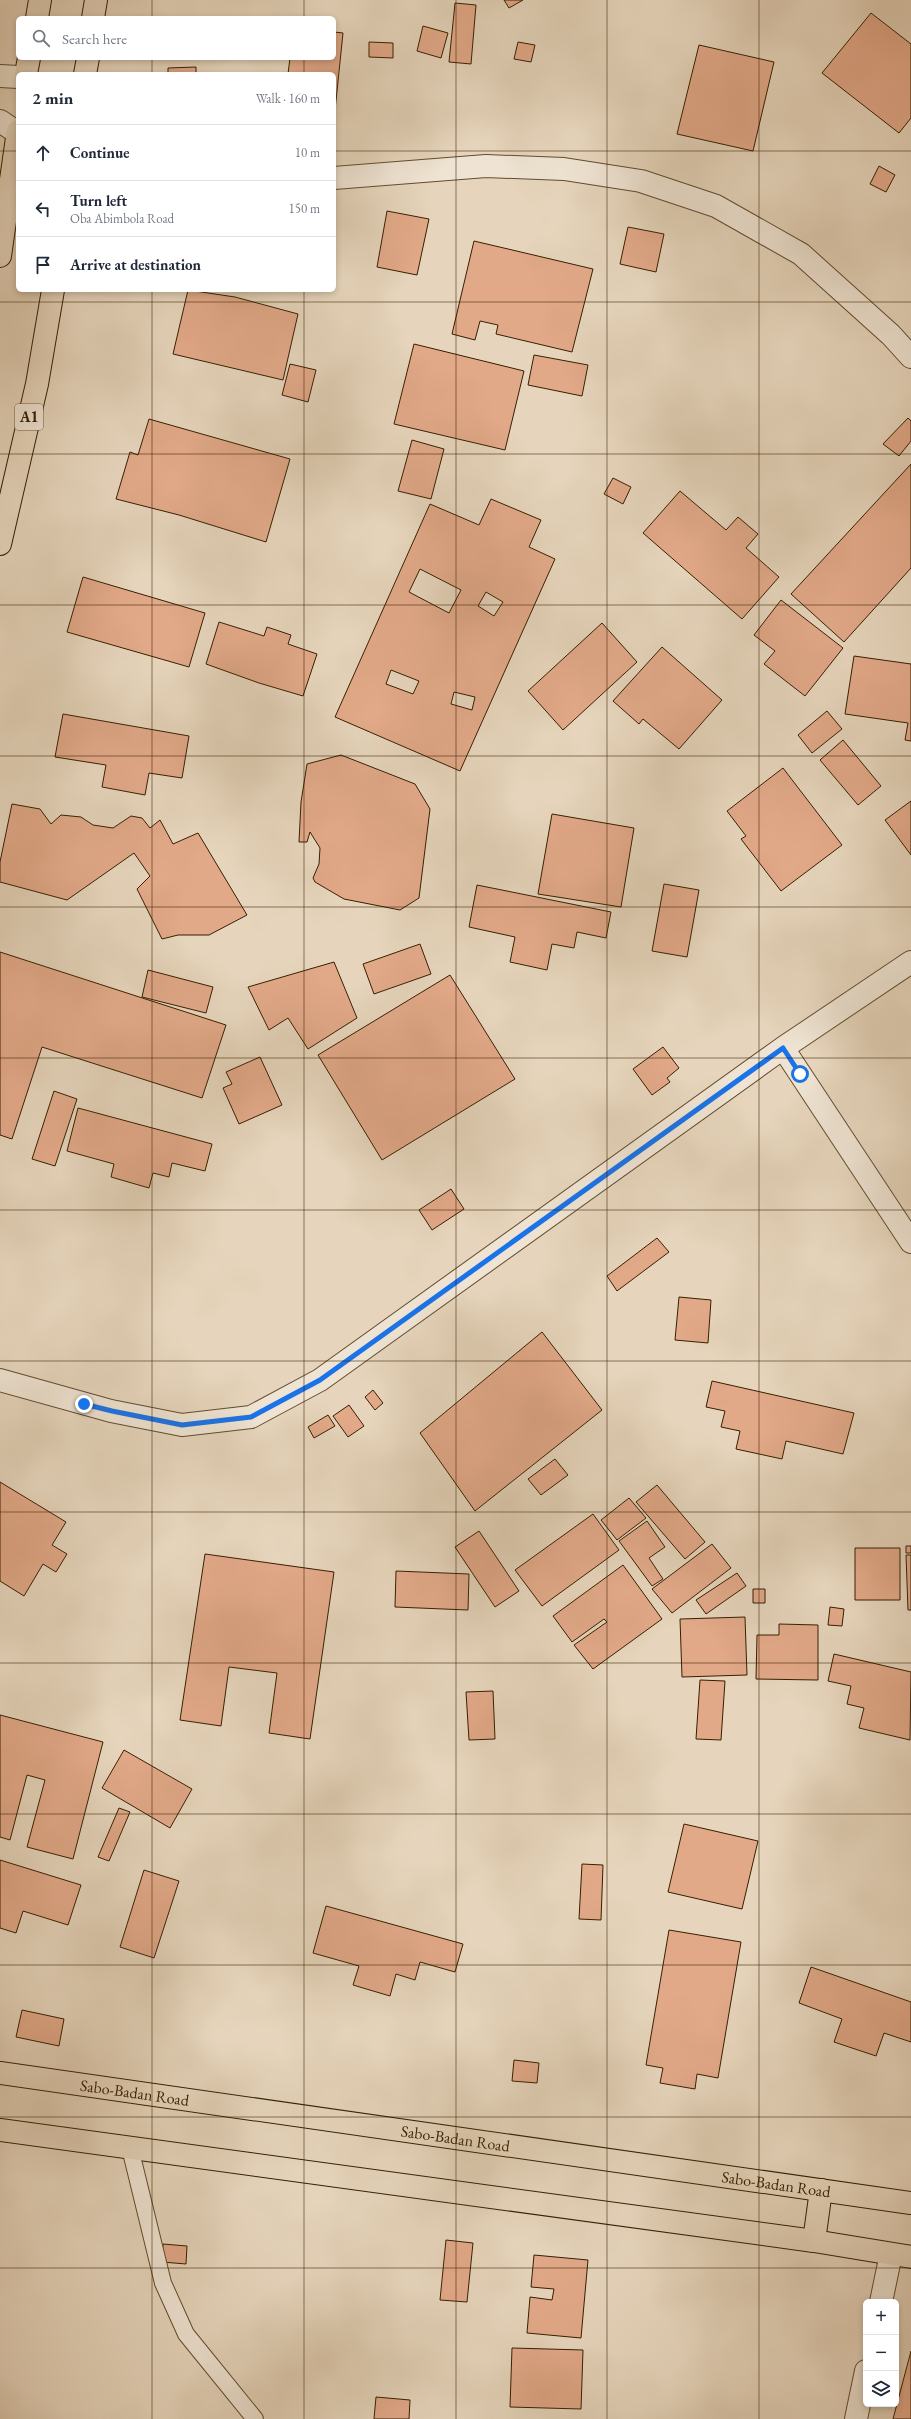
<!DOCTYPE html>
<meta charset="utf-8">
<style>
body{margin:0;font-family:"EB Garamond",serif;background:#f6f6f7;color:#1f2937}
.controls{position:absolute;right:12px;bottom:12px;display:grid;overflow:hidden;border-radius:6px;box-shadow:0 2px 6px #0003}
.controls button{width:36px;height:36px;display:grid;place-items:center;padding:0;border:0;border-bottom:1px solid #e0e1e3;background:#fff;color:#1f2937;font:20px sans-serif}
.stop{position:absolute;width:12px;height:12px;margin:-9px;border:3px solid #1a73e8;border-radius:50%;background:#fff}
.stop.end{background:#1a73e8;border-color:#fff;box-shadow:0 1px 4px #0008}
.list{margin:0;padding:0;list-style:none}
h2{display:flex;justify-content:space-between;align-items:center;height:52px;margin:0;padding:0 16px;font-size:17px}
h2 small{font-size:13px;font-weight:400;color:#747a83}
.list li{display:grid;grid-template-columns:26px 1fr auto;gap:12px;align-items:center;box-sizing:border-box;height:56px;padding:0 16px;border-top:1px solid #e0e1e3}
.list b{display:block;font-size:15px;white-space:nowrap}
.list p{margin:0;font-size:13px;white-space:nowrap;color:#747a83}
.list em{font-size:13px;font-style:normal;color:#747a83}
.icon{flex:none;width:22px;height:22px;fill:none;stroke:currentColor;stroke-width:2;stroke-linecap:round;stroke-linejoin:round}
.map{position:relative;flex:none;width:911px;height:2419px;overflow:hidden}
.search{position:absolute;background:#fff;box-shadow:0 2px 6px #0003;left:16px;top:16px;width:320px;height:44px;display:flex;align-items:center;gap:10px;box-sizing:border-box;padding:0 14px;border-radius:6px;color:#747a83;font-size:15px}
.panel{position:absolute;background:#fff;box-shadow:0 2px 6px #0003;left:16px;top:72px;width:320px;height:220px;border-radius:6px}
.map>svg:first-child{display:block}
</style>
<div class="map">
<svg width="911" height="2419" viewBox="0 0 911 2419">
<rect width="100%" height="100%" fill="#e6d5bc"/>
<filter id="stains"><feTurbulence type="fractalNoise" baseFrequency=".005" numOctaves="4"/><feColorMatrix values="0 0 0 0 .2 0 0 0 0 .09 0 0 0 0 .02 0 0 0 .5 -.17"/></filter>
<radialGradient id="worn" r=".72"><stop offset=".6" stop-color="#630" stop-opacity="0"/><stop offset="1" stop-color="#630" stop-opacity=".3"/></radialGradient>
<!-- building -->
<path fill="#e2a989" stroke="#361f00" fill-rule="evenodd" d="M504,0h19l-14,8z
M455,3l21,2 -5,59 -22,-2z
M871,13l40,31v74l-12,15 -77,-60z
M423,26l25,7 -7,25 -24,-7z
M334,32l9,1 -9,87v-46h-46l2,-16h44z
M369,42l24,1v15l-24,-1z
M518,42l17,3 -4,17 -17,-3z
M699,45l75,17 -21,89 -76,-17z
M196,67v7h-28v-6z
M879,166l16,9 -9,17 -16,-8z
M387,211l42,8 -12,56 -40,-8z
M628,227l36,7 -8,38 -36,-8z
M474,241l119,28 -21,83 -76,-18 2,-9 -18,-4 -5,19 -23,-6z
M188,290l47,7 63,17 -15,66 -110,-26z
M414,344l110,27 -19,79 -111,-26z
M534,355l54,10 -6,31 -54,-11z
M290,364l26,6 -8,32 -26,-7z
M908,418l3,3v20l-12,15 -16,-12z
M149,419l141,40 -24,83 -87,-27 -63,-16 14,-47 8,3z
M412,440l32,9 -13,50 -33,-8z
M911,464v104l-67,74 -53,-48z
M613,478l18,9 -8,17 -19,-10z
M680,491l46,39 12,-13 20,17 -12,14 33,29 -37,42 -99,-86z
M491,499l50,21 -12,27 26,12 -95,212 -125,-54 95,-213 49,21zM420,569l41,21 -12,23 -40,-21zM486,592l17,10 -9,14 -16,-10zM391,670l28,11 -6,13 -27,-10zM454,692l21,5 -3,13 -21,-6z
M83,577l122,36 -16,54 -122,-35z
M781,600l62,48 -38,48 -41,-32 11,-13 -21,-16z
M219,622l45,14 3,-9 24,8 -3,9 29,10 -14,42 -44,-13 -53,-19z
M602,623l35,39 -74,68 -35,-39z
M662,647l60,53 -43,49 -36,-30 -4,5 -26,-23z
M854,656l57,8v77l-6,-1 3,-17 -63,-9z
M827,711l15,18 -30,24 -14,-18z
M63,714l126,22 -7,42 -33,-5 -4,22 -43,-8 4,-22 -51,-8z
M843,740l38,46 -23,19 -38,-45z
M341,755l74,29 15,25 -11,89 -19,12 -56,-11 -29,-17 -2,-4 6,-14 1,-16 -10,-16 -3,10h-8l2,-40 6,-38z
M783,768l59,77 -61,46 -40,-52 5,-3 -19,-25z
M911,801v54l-26,-35z
M12,804l28,5 11,15 10,-9 20,2 12,8 20,3 18,-12 11,2 8,10 10,-8 13,24 25,-11 49,82 -38,20h-31l-16,4 -25,-50 13,-13 -16,-23 -67,47 -67,-18v-20z
M552,814l82,14 -13,79 -83,-13z
M664,884l35,6 -12,67 -35,-6z
M477,885l134,27 -5,26 -29,-6 -3,16 -22,-4 -5,26 -37,-8 5,-25 -46,-10z
M420,944l11,30 -57,20 -11,-30z
M0,952l226,73 -24,73 -160,-51 -30,92 -12,-4z
M334,962l23,56 -49,31 -20,-31 -19,12 -21,-43z
M148,970l65,17 -7,26 -64,-16z
M450,975l65,104 -133,81 -64,-105z
M663,1047l16,21 -12,10 3,4 -18,13 -19,-26z
M260,1057l22,48 -43,19 -16,-36 9,-4 -6,-12z
M54,1091l23,8 -22,67 -23,-7z
M78,1108l134,36 -7,27 -33,-8 -3,14 -16,-4 -4,15 -38,-11 3,-13 -47,-13z
M451,1189l13,20 -32,21 -13,-20z
M657,1238l12,14 -52,39 -10,-15z
M679,1297l32,3 -3,43 -33,-3z
M542,1332l60,78 -127,101 -55,-78z
M712,1381l142,32 -11,41 -57,-13 -4,18 -46,-10 4,-18 -19,-4 4,-16 -19,-4z
M373,1390l10,13 -8,7 -10,-13z
M349,1405l15,21 -16,11 -15,-21z
M328,1415l7,11 -21,12 -6,-11z
M555,1459l13,16 -27,20 -13,-16z
M0,1482l66,40 -14,23 15,9 -11,18 -13,-8 -19,32 -24,-15z
M657,1485l48,57 -20,17 -49,-57z
M629,1498l17,20 -29,22 -16,-20z
M593,1514l26,36 -77,56 -27,-36z
M647,1521l18,26 -16,11 14,21 -11,7 -33,-45z
M479,1531l40,60 -24,16 -40,-60z
M712,1544l19,24 -59,45 -20,-24z
M906,1546h5v7h-5z
M855,1548h45v52h-45z
M205,1554l129,18 -24,167 -41,-6 8,-60 -48,-6 -8,59 -41,-6z
M906,1555h5v55h-3z
M623,1565l39,54 -69,50 -19,-24 33,-23 -3,-3 -32,23 -19,-26z
M396,1571l73,3 -1,36 -73,-3z
M737,1573l9,13 -40,28 -10,-14z
M753,1589h12v14h-12z
M830,1607l14,2 -2,17 -14,-1z
M745,1617l2,58 -65,2 -2,-58z
M779,1624l39,1v55l-62,-1 1,-44h22z
M834,1654l77,18 -1,68 -51,-12 5,-20 -17,-4 4,-18 -23,-5z
M700,1680l25,1 -4,59 -25,-1z
M493,1691l2,48 -26,1 -3,-48z
M0,1715l103,27 -30,117 -46,-12 18,-67 -18,-5 -17,65 -10,-3z
M124,1750l68,39 -22,39 -68,-40z
M119,1808l11,4 -21,49 -11,-4z
M684,1824l74,17 -16,68 -74,-17z
M0,1860l81,25 -13,40 -45,-14 -7,22 -16,-5z
M582,1864l21,1 -2,55 -22,-1z
M144,1870l35,11 -25,77 -34,-11z
M326,1906l137,38 -8,28 -35,-10 -5,18 -19,-6 -6,22 -37,-11 6,-19 -46,-13z
M669,1930l72,12 -23,136 -21,-4 -2,15 -35,-6 3,-15 -17,-3z
M811,1967l100,35v40l-27,-9 -8,23 -42,-14 8,-23 -43,-16z
M22,2010l42,9 -5,27 -43,-9z
M514,2060l25,3 -2,20 -25,-2z
M446,2240l27,3 -6,59 -27,-2z
M163,2244l24,2 -1,18 -24,-2z
M534,2255l54,5 -7,78 -54,-5 3,-36 22,3 2,-11 -23,-2z
M512,2348l71,2 -2,59 -71,-2z
M911,2351v68h-18z
M376,2397l34,3 -1,19h-35z"/>
<g fill="none" stroke-linecap="round" stroke-linejoin="round">
<defs>
<path id="service" d="M130,2148l33,135 23,51 69,85"/>
<path id="minor" d="M0,76l18,1
M0,121l18,12
M334,178l152,-12 78,3 77,12 75,25 85,48 90,81 20,22
M783,1048l128,194
M0,1380l111,31 71,14 69,-8 69,-37 463,-332 128,-86
M881,2302l10,-48
M856,2419l10,-48"/>
<g id="trunk">
<path d="M37,18l3,-18"/>
<path d="M93,18l3,-18"/>
<path d="M26,74l3,-16"/>
<path d="M85,74l3,-16"/>
<path d="M0,256l18,-125"/>
<path d="M0,544l37,-160 16,-94"/>
<path id="s1" d="M0,2073l911,130"/>
<path d="M0,2130l814,111 97,16"/>
<path d="M814,2241l7,-51"/>
</g>
</defs>
<!-- service casing -->
<use href="#service" stroke="#624c2f" stroke-width="18"/>
<!-- minor casing -->
<use href="#minor" stroke="#624c2f" stroke-width="24"/>
<!-- trunk casing -->
<use href="#trunk" stroke="#361f00" stroke-width="24"/>
<!-- service -->
<use href="#service" stroke="#efe4d3" stroke-width="16"/>
<!-- minor -->
<use href="#minor" stroke="#efe4d3" stroke-width="22"/>
<!-- trunk -->
<use href="#trunk" stroke="#e6d5bc" stroke-width="22"/>
</g>
<g fill="none" stroke-linecap="round" stroke-linejoin="round">
<!-- route -->
<path stroke="#1a73e8" stroke-width="5" d="M84,1404l28,7 70,14 69,-8 69,-37 463,-332 17,26"/>
</g>
<!-- grid -->
<path fill="none" stroke="#361f00" stroke-width="1" stroke-opacity="0.55" d="M152,0v18M304,0v18M456,0v2419M607,0v2419M759,0v2419M152,58v16M304,58v16M0,151h18M334,151h577M152,290v2129M304,290v2129M0,302h911M0,454h911M0,605h911M0,756h911M0,907h911M0,1058h911M0,1210h911M0,1361h911M0,1512h911M0,1663h911M0,1814h911M0,1965h911M0,2117h911M0,2268h911"/>
<g text-anchor="middle" stroke-width="3" stroke-linejoin="round" paint-order="stroke">
<!-- shield labels -->
<rect fill="#efe4d3" stroke="#6e5a3f" stroke-width="1" x="15" y="404" width="28" height="26" rx="3"/>
<g font-size="15" font-weight="bold" fill="#361f00">
<text x="29" y="422">A1</text>
</g>
<!-- street labels -->
<g font-size="16" fill="#361f00" stroke="#efe4d3">
<text dy="6" stroke="none"><textPath href="#s1" startOffset="136">Sabo-Badan Road</textPath></text>
<text dy="6" stroke="none"><textPath href="#s1" startOffset="460">Sabo-Badan Road</textPath></text>
<text dy="6" stroke="none"><textPath href="#s1" startOffset="784">Sabo-Badan Road</textPath></text>
</g>
</g>
<rect width="100%" height="100%" filter="url(#stains)"/>
<rect width="100%" height="100%" fill="url(#worn)"/>
</svg>
<div class="controls">
<button>+</button>
<button>−</button>
<button><svg class="icon" aria-label="layers" viewBox="0 0 24 24"><path d="M12 4l9 5-9 5-9-5zM3 14l9 5 9-5"/></svg></button>
</div>
<div class="stop" style="left:800px;top:1074px"></div>
<div class="stop end" style="left:84px;top:1404px"></div>
<div class="search"><svg class="icon" aria-label="search" viewBox="0 0 24 24"><circle cx="10" cy="10" r="6"/><path d="M15 15l6 6"/></svg>Search here</div>
<section class="panel">
<h2>2 min<small>Walk · 160 m</small></h2>
<ul class="list">
<li><svg class="icon" aria-label="ahead" viewBox="0 0 24 24"><path d="M12 20V5M6 11l6-6 6 6"/></svg><div><b>Continue</b></div><em>10 m</em></li>
<li><svg class="icon" aria-label="left" viewBox="0 0 24 24"><path d="M17 20v-9H6M10 6l-5 5 5 5"/></svg><div><b>Turn left</b><p>Oba Abimbola Road</p></div><em>150 m</em></li>
<li><svg class="icon" aria-label="arrive" viewBox="0 0 24 24"><path d="M6 21V4h12l-3 4 3 4H6"/></svg><div><b>Arrive at destination</b></div></li>
</ul>
</section>
</div>
